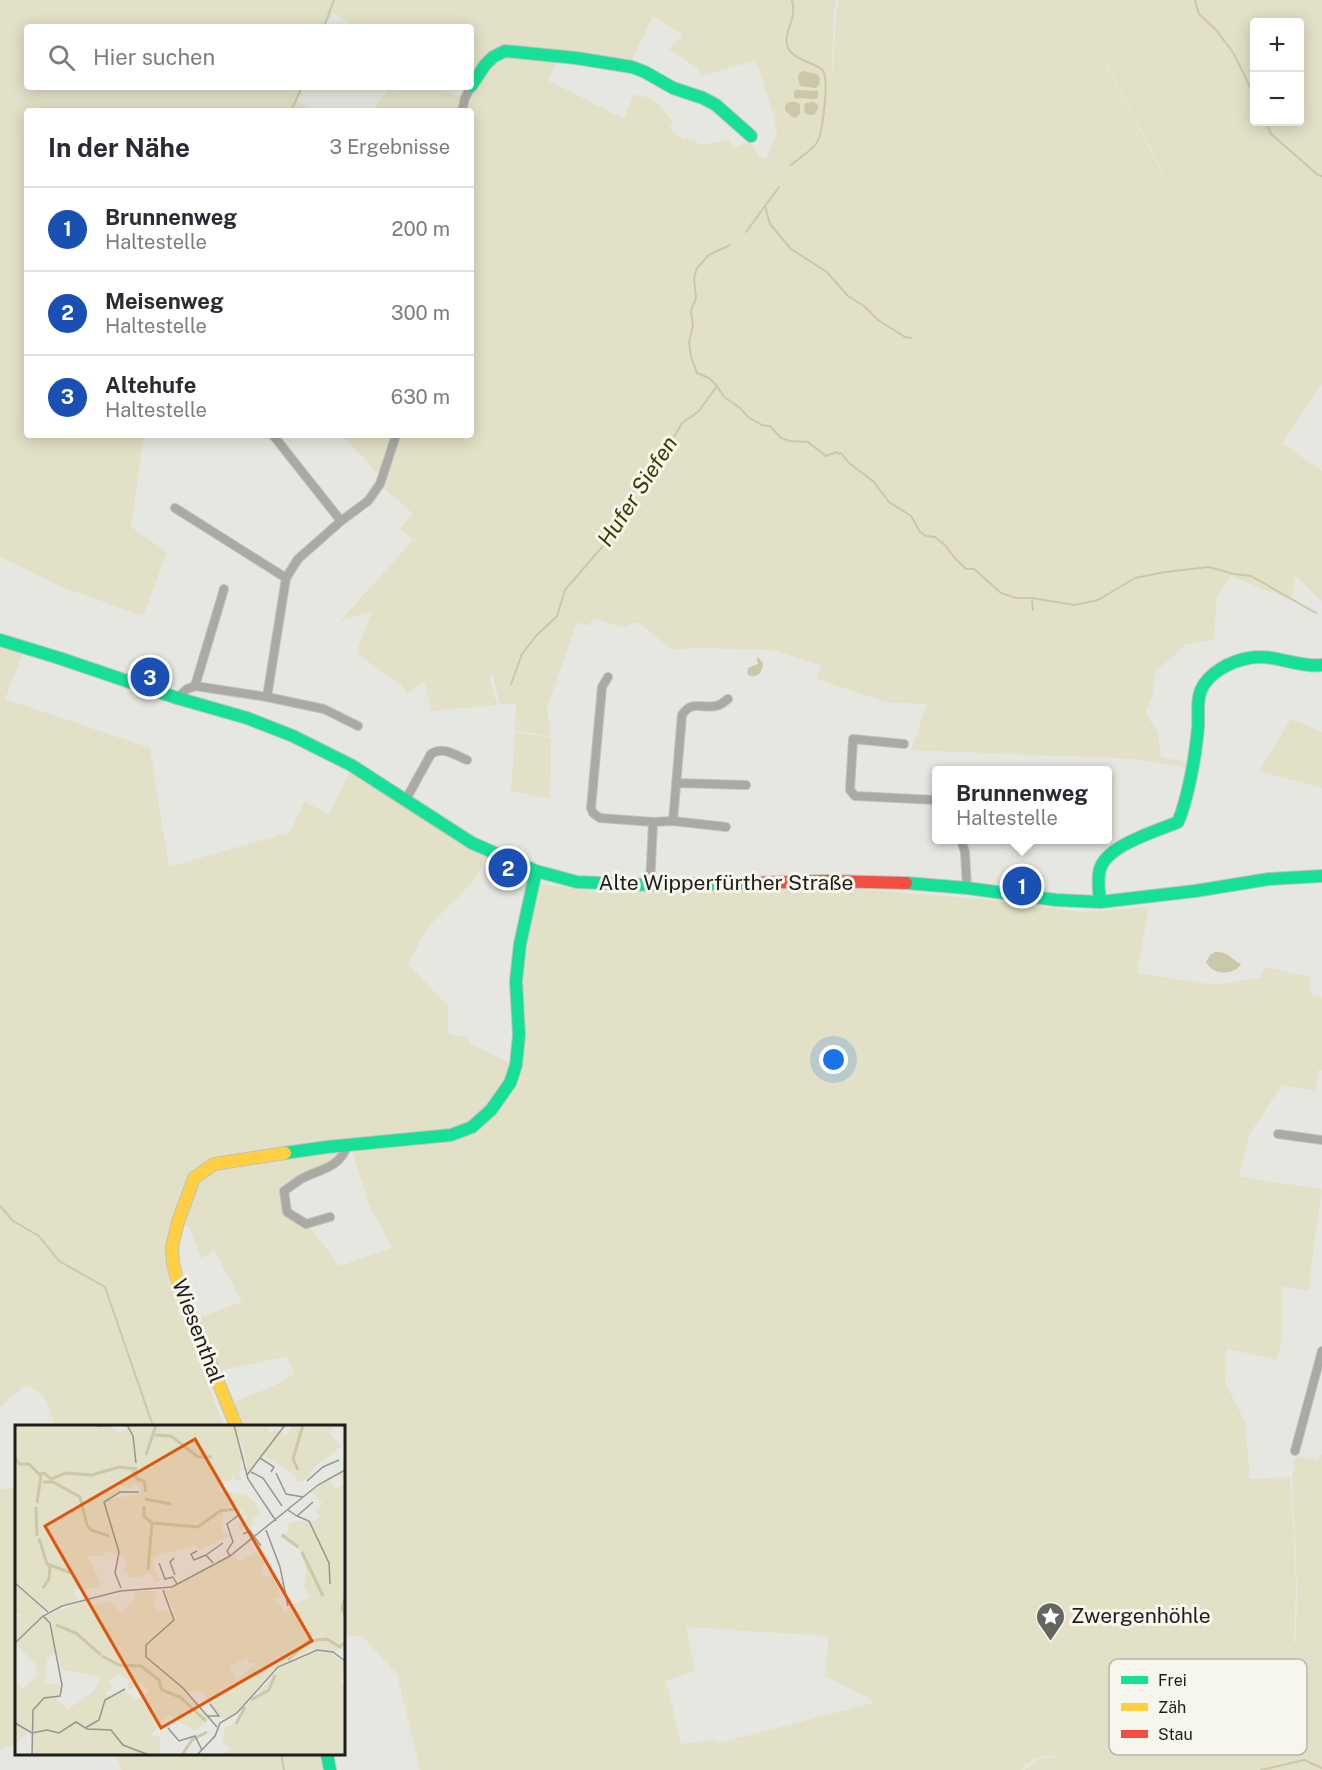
<!DOCTYPE html>
<html lang="de">
<meta charset="utf-8">
<style>
body{margin:0;font-family:"Public Sans",sans-serif;background:#f7f7f7;color:#2b2b33}
.controls{position:absolute;right:18px;top:18px;display:grid;overflow:hidden;border-radius:6px;box-shadow:0 3px 15px #0003}
.controls button{width:54px;height:54px;display:grid;place-items:center;padding:0;border:0;border-bottom:2px solid #e1e1e2;background:#fff;color:#2b2b33;font:30px sans-serif}
.you{position:absolute;left:834px;top:1060px;width:21px;height:21px;margin:-15px;border:4px solid #fff;border-radius:50%;background:#1a73e8;box-shadow:0 0 0 9px #1a73e833}
.badge{display:grid;place-items:center;width:39px;height:39px;border-radius:50%;background:#111827;color:#fff;font-size:20px;font-weight:700}
.pin{position:absolute;translate:-50% -50%;border:3px solid #fff;box-shadow:0 2px 6px #0006}
.popup{position:absolute;left:932px;top:766px;width:180px;height:78px;box-sizing:border-box;display:grid;place-content:center;border-radius:6px;background:#fff;filter:drop-shadow(0 2px 4px #0005);font-size:20px;white-space:nowrap;color:#7c7c81}
.popup b{font-size:22px;color:#2b2b33}
.popup::after{content:'';position:absolute;left:50%;top:100%;margin-left:-12px;border:12px solid transparent;border-top-color:#fff}
.list{margin:0;padding:0;list-style:none}
h2{display:flex;justify-content:space-between;align-items:center;height:78px;margin:0;padding:0 24px;font-size:26px}
h2 small{font-size:20px;font-weight:400;color:#7c7c81}
.list li{display:grid;grid-template-columns:39px 1fr auto;gap:18px;align-items:center;box-sizing:border-box;height:84px;padding:0 24px;border-top:2px solid #e1e1e2}
.list b{display:block;font-size:22px;white-space:nowrap}
.list p{margin:0;font-size:20px;white-space:nowrap;color:#7c7c81}
.list em{font-size:20px;font-style:normal;color:#7c7c81}
.icon{flex:none;width:33px;height:33px;fill:none;stroke:currentColor;stroke-width:2;stroke-linecap:round;stroke-linejoin:round}
.map{position:relative;flex:none;width:1322px;height:1770px;overflow:hidden}
.search{position:absolute;background:#fff;box-shadow:0 3px 15px #0003;left:24px;top:24px;width:450px;height:66px;display:flex;align-items:center;gap:15px;box-sizing:border-box;padding:0 21px;border-radius:6px;color:#7c7c81;font-size:22px}
.panel{position:absolute;background:#fff;box-shadow:0 3px 15px #0003;left:24px;top:108px;width:450px;height:330px;border-radius:6px}
.map>svg:first-child{display:block}
</style>
<div class="map">
<svg width="1322" height="1770" viewBox="0 0 1322 1770">
<rect width="100%" height="100%" fill="#e7e7e1"/>
<!-- green -->
<path fill="#e2e0c6" fill-rule="evenodd" d="M0,0h836l-2,13 -2,58 1,-3 3,-54 3,-14h483v384l-40,59 40,28v130l-27,-25 -4,24 -60,-24 -14,20 -3,43 -29,6 -18,17 -11,8 -4,26 -7,17 13,19 3,25 30,6 -1,5 -56,-9 -223,-9 16,-46 -41,-2 -70,-23 5,-14 -49,-15 -76,-2 -24,2 -34,-28 -16,5 -29,-9 -4,8 -12,-4 -30,86 4,29 -36,-7 1,-27 -16,1 -8,-32c-3,11 1,22 6,33l-67,6 -6,-30 -18,13 -6,-9 -45,-32 16,-42 -32,10 73,-81 -13,-12 13,-14 -32,-29 17,-50h73v-324h-6c4,-16 21,-54 38,-58 11,-2 44,3 58,3l-14,24 77,39 10,-25 19,5 20,22 -3,7 13,12 4,-3 3,3 2,-2 8,7 29,-5 4,8 15,-5 4,1 6,11 8,4 11,-27 -4,-19 -17,-53 -55,16 -2,-7 -30,-20 14,-15 -30,-17 -24,48 -95,-14 -30,-2 -12,4 -10,13 -11,19v-58h-115l-23,-15 -8,15h-298v60h275l-4,14 15,10h-286v324h117l-13,92 36,25 -24,64 -81,-29 -62,-30zM1254,22h46v100h-46zM1105,62h1l60,117h-1z
M391,87h46l28,12 -3,12h-91z
M342,435h53l-13,43z
M0,646l23,7 -18,46 145,49 19,119 121,-35 15,-31 24,14 21,-45 102,67 33,18c-4,28 -40,51 -56,72 -9,11 -14,25 -21,37l40,42v27l9,4 4,-1 6,1 4,7 42,21 -6,16 -17,25 -20,17 -20,9 -103,13c-9,24 -28,23 -47,34 -6,3 -11,8 -17,11l3,23 19,12h3l32,41 52,-18 -23,-43 -17,-55 100,-12 22,-10 22,-17 18,-26 7,-20 2,-29 -3,-54 2,-37 14,-56 7,-5 66,9 227,-6 154,13 93,12 66,-5 -12,66 79,12 43,-7 7,-11 43,10 2,18 11,3v72h-4l-2,21 -34,-6 -33,50 -10,42 83,12 -14,102 -25,-5v46l-6,28 -50,-11 -2,33 20,40 5,57 40,-2 2,23 4,90 -2,52h2l1,-52 -5,-114 2,-16 6,-4 18,4 2,-6 2,1v315h-298l15,-11 17,-2c-13,-4 -26,2 -35,13h-601l-23,-96 -35,-38 -18,1v-211h-106l-10,-22 42,-16 24,-14 -7,-18 -69,15 -23,-52 47,-17 -29,-54 -3,6 -9,4 -12,-31 -13,-5c-9,16 -9,31 -8,49l55,155h-168c-6,-19 -8,-36 -31,-40l-24,21zM686,1627l143,9 -4,40 44,22 4,5 -155,40 -2,-3 -35,4 -15,-63 29,-10z
M1291,719l31,13v56l-63,-17z
M515,732l36,6 -1,61 -39,-8z
M16,1488v256l-16,5v-260z
M116,1754h209l3,16h-207z"/>
<!-- water -->
<path fill="#cac8a8" d="M803,71l14,3 3,4 -1,7 -3,3 -16,-2 -2,-8 1,-5z
M796,90l22,1v7l-3,1 -21,-1v-6z
M789,102h6l5,2v10l-4,4 -5,-2 -6,-6v-5z
M814,102l4,3v4l-4,6 -9,-1 -1,-9 2,-2z
M758,657l5,6c0,9 -6,16 -15,12l-1,-3 1,-4 10,-4 -1,-5z
M1215,952c13,-1 16,7 26,12l-1,2c-10,10 -27,9 -34,-4l4,-7z"/>
<g fill="none" stroke-linecap="round" stroke-linejoin="round">
<!-- stream -->
<path stroke="#cac8a8" stroke-width="2" d="M1195,0l4,14 18,17 17,23 20,41
M324,27l10,-27
M291,111l11,-24
M1266,122l5,12 47,41 4,1
M791,165c8,-7 19,-13 25,-21 7,-10 13,-63 7,-73 -4,-8 -32,-10 -36,-26 -3,-10 5,-21 6,-31 1,-5 0,-10 -1,-14
M765,206l5,18 21,25 36,23 21,24 16,10 14,14 27,17 6,1
M746,232l33,-45
M717,386l7,11 16,11 8,9 14,8 8,1 11,12 9,3 18,1 18,14 11,-4 1,2 3,-1 8,10 25,19 15,20 22,14 9,16 6,4 9,1 10,8 9,12 12,12h8l27,24 15,5h16l43,7 23,-5 37,-22 30,-6 44,-5 25,7 17,2 65,37
M1032,598l1,12
M511,684l11,-30 14,-18 21,-20 8,-26 43,-50 12,-18 6,-18 9,-15 32,-40 15,-26 16,-11 19,-26 -8,-8 -12,-5 -6,-16 -2,-15 4,-16 -2,-15 5,-13 -2,-20 3,-10 12,-13 21,-10
M0,1206l13,15 26,15 20,25 46,26 48,139
M281,1754l3,16
M1261,1770l43,-10 18,8"/>
<defs>
<path id="street" d="M462,111l3,-13 6,-11
M273,435l68,86
M175,508l111,70
M608,677l-6,10 -11,121 2,5 7,5 53,4 -3,63
M195,686l29,-97
M267,697l19,-119 12,-19 43,-38 27,-20 12,-17 16,-49
M177,698l10,-9 8,-3 72,11 57,12 34,17
M904,744l-51,-5 -3,51 5,6 81,4
M676,783l70,2
M405,801l26,-47c13,-8 24,1 36,6
M673,821l9,-106c11,-17 22,-4 37,-10 3,-1 6,-4 9,-6
M653,822l20,-1 53,6
M961,840l4,12 2,36
M1278,1134l44,6
M330,1217l-24,7 -19,-12 -3,-21c6,-4 11,-8 17,-12 18,-10 38,-10 46,-33
M1295,1451l27,-100"/>
<path id="fast" d="M471,86l14,-21 8,-8 12,-6 71,7 56,9 13,5 28,16 30,10 13,7 35,31
M0,640l59,18 118,40 70,20 46,18 58,29 121,78 64,28 41,11 73,3 102,-2
M906,883l61,5 89,12 44,2 95,-11 74,-12 53,-3
M1100,902c-1,-10 -3,-23 0,-33 7,-24 57,-38 78,-47 10,-23 18,-69 20,-95 1,-12 -2,-25 3,-37 7,-17 30,-29 48,-32 25,-5 48,10 73,7
M285,1153l42,-6 124,-12 21,-8 19,-17 19,-27 6,-18 3,-30 -3,-54 4,-37 16,-73
M327,1754l3,16"/>
<path id="slow" d="M236,1426l-57,-140 -6,-22 -1,-17 6,-25 16,-44 20,-14 71,-11"/>
<path id="jam" d="M752,883l75,-2 79,2"/>
</defs>
<!-- street casing -->
<use href="#street" stroke="#c2c2be" stroke-width="10"/>
<!-- fast casing -->
<use href="#fast" stroke="#c2c2be" stroke-width="14"/>
<!-- slow casing -->
<use href="#slow" stroke="#c2c2be" stroke-width="14"/>
<!-- jam casing -->
<use href="#jam" stroke="#c2c2be" stroke-width="14"/>
<!-- street -->
<use href="#street" stroke="#aaa9a3" stroke-width="8"/>
<!-- fast -->
<use href="#fast" stroke="#16e098" stroke-width="12"/>
<!-- slow -->
<use href="#slow" stroke="#ffcf43" stroke-width="12"/>
<!-- jam -->
<use href="#jam" stroke="#f24e42" stroke-width="12"/>
</g>
<!-- icons -->
<defs>
<symbol id="sight-pin" viewBox="-11 -11 22 30"><path d="M0 17L-7.5 6A9.5 9.5 0 1 1 7.5 6Z" fill="#646460" stroke="#f7f6ed"/><path d="M0-6L1.8-2.2L6-1.7L2.9 1.2L3.7 5.4L0 3.3L-3.7 5.4L-2.9 1.2L-6-1.7L-1.8-2.2Z" fill="#fff"/></symbol>
</defs>
<g fill-rule="evenodd">
<use href="#sight-pin" x="1034" y="1600" width="33" height="45"/>
</g>
<g text-anchor="middle" stroke-width="6" stroke-linejoin="round" paint-order="stroke">
<!-- street labels -->
<g font-size="21" fill="#1d1d1a" stroke="#f7f6ed">
<text x="726" y="890">Alte Wipperfürther Straße</text>
<text transform="translate(198 1331) rotate(69)" y="7">Wiesenthal</text>
</g>
<!-- poi labels -->
<g font-size="21" fill="#1d1d1a" stroke="#f7f6ed" text-anchor="start">
<text x="1071" y="1623">Zwergenhöhle</text>
</g>
<!-- water labels -->
<g font-size="22" font-style="italic" fill="#3e3901" stroke="#f7f6ed">
<text transform="translate(637 491) rotate(-57)" y="8">Hufer Siefen</text>
</g>
</g>
<!-- overview -->
<g transform="translate(15 1425)">
<rect width="330" height="330" fill="#e7e7e1"/>
<path d="M0,0l96,1 7,7 11,-4 -2,-4h106l12,34 -5,3 1,5 6,1 -1,-11 -12,-32h38l-5,2 4,6 5,-4 10,6 8,-10h51v3l-9,-2 -8,6 14,14 -25,18 -12,16 -8,2 -3,-7 -31,-20 -14,19 -3,-5 -8,2 4,9h-8l-1,-8 -1,7 -11,3 -1,10 25,2 10,8 5,12 -9,6 5,3 -17,8v-8l8,-2v-6h-6l2,-5 -12,-4 -8,4 -1,22 9,3 -33,16 -2,-6 -43,12 1,13 6,11 -5,1 -5,-10 -9,6 -13,-1 -1,-6 -3,3 1,-17 -20,-6 -2,5h-15l14,31 -28,3 3,10 -29,11 -7,-3 3,2 -4,5 7,-3 -32,30v-24l7,-3 -7,-1zM120,58l8,10 -31,6 9,-7 -1,-7 10,3zM330,46v180l-6,-4 -3,5 -24,-3 -25,12 -17,13 -33,38 -14,7 -23,-28h-14l24,28 -16,12 -25,-16 -18,20 9,2v18h-128v-22l-10,-4 5,4 -12,13v-66l8,9 14,-13 -2,-13 -20,-19 28,-27 4,3 -3,-4 46,-17 2,6 19,-4 10,12 15,-16 -1,-6h21l-1,18 18,4v10l1,-10 -9,-22 70,-37 4,8 19,-11 6,1 4,8 -6,5 1,13 11,-4 6,23 -6,2 11,13 6,-7 19,-7 -6,-11 2,-18 -6,-18 -20,-16 9,-3 -2,-7 5,-3 23,-1 5,-5 -5,-5 8,-7 -11,-12 17,-13 7,10 8,-6 -4,-9zM42,228l4,16 40,8 -8,15 -25,17 -12,-9 5,-15 -17,-2 4,-26zM232,233l2,5h7l-19,17 -7,-14zM103,249l11,6 -2,9 10,-1 3,-6 9,10 -14,9 -10,-11 -14,7 -6,-4 8,-5 -4,-8zM297,226h16l17,12 -4,20 4,3v69h-124l11,-6 -9,-6 2,-16 16,-6 3,-13 37,-41z" fill="#e2e0c6" fill-rule="evenodd"/>
<path fill="none" stroke="#cac8a8" stroke-width="3" d="M140,10l16,1 27,21h14M131,30l10,-30M0,32l4,7h10l10,10 5,-1 7,6 15,-6 26,2 27,-8 18,2M283,45l-5,-11 10,-34M118,46l4,8 7,2 2,11M28,57h10l27,15 7,28 4,5 18,6M130,74l26,5M22,78l4,-28M129,81v10l8,7 -4,47M21,82l1,29M137,98l46,4 22,-16 15,-2M267,110l16,12M24,113l8,26 24,9M287,127l21,44M28,163l6,-9 1,-14M330,173l-3,10 3,8M41,200l20,8 25,22M87,231l17,9 22,1 18,14 3,10 18,7 26,24M273,235l21,-19 18,-2 13,8 5,-5M236,275l18,-10 6,-15M221,299l9,-17M167,330l10,-15 15,-8"/>
<path fill="none" stroke="#969691" stroke-width="1.5" d="M112,0l6,11 3,27M219,0l14,54 28,42M82,1l21,-1M245,33l14,9 -3,5M236,47l12,6 19,28M261,48l10,21 17,3M232,50l38,-50M292,56l16,-14 16,-7M273,85l9,6 16,-14M282,91l12,5 20,42 1,21M251,105l14,37 8,39M228,109l7,-3 11,15M182,126l-6,3 3,6 12,-5 7,8M191,130l17,-12M215,131l-3,-5 6,-9 -6,-18 13,-10M159,133l-4,4 5,13M144,138l6,16 8,-2 4,7M0,158l33,29M106,163l-6,-15 4,-21 -15,-50 16,-10h19M148,165l11,30 -28,25v12l37,31 34,39M0,218l28,-27 19,-10 58,-15 52,-4 58,-31 88,-71 27,-15M193,291h11l-9,-12M0,298l17,10M70,303l14,-8 6,-20 20,-11M153,303l11,13 16,-5 7,14M17,308l15,-3 12,3 17,-11 11,7 24,1 12,15 26,10M17,330l1,-45 11,-12 16,-2 2,-11 -12,-62 -7,-7M182,330l18,-19 5,-13 17,-10 41,-46 39,-17 16,2 12,9"/>
<path fill="#de560d" fill-opacity="0.15" stroke="#de560d" stroke-width="3" d="M180,14l117,202 -151,87 -116,-202z"/>
<rect width="330" height="330" fill="none" stroke="#1d1d1a" stroke-width="3"/>
</g>
<!-- legend -->
<rect x="1109" y="1659" width="198" height="96" rx="9" fill="#f7f6ed" stroke="#b6b5ae" stroke-width="1.5"/>
<rect x="1121" y="1676" width="27" height="8" fill="#16e098"/>
<rect x="1121" y="1703" width="27" height="8" fill="#ffcf43"/>
<rect x="1121" y="1730" width="27" height="8" fill="#f24e42"/>
<g font-size="16" fill="#1d1d1a">
<text x="1158" y="1686">Frei</text>
<text x="1158" y="1713">Zäh</text>
<text x="1158" y="1740">Stau</text>
</g>
</svg>
<div class="controls">
<button>+</button>
<button>−</button>
</div>
<div class="you"></div>
<div class="pin badge" style="left:1022px;top:886px;background:#1a4fb4">1</div>
<div class="popup"><b>Brunnenweg</b>Haltestelle</div>
<div class="pin badge" style="left:508px;top:868px;background:#1a4fb4">2</div>
<div class="pin badge" style="left:150px;top:677px;background:#1a4fb4">3</div>
<div class="search"><svg class="icon" aria-label="search" viewBox="0 0 24 24"><circle cx="10" cy="10" r="6"/><path d="M15 15l6 6"/></svg>Hier suchen</div>
<section class="panel">
<h2>In der Nähe<small>3 Ergebnisse</small></h2>
<ul class="list">
<li><span class="badge" style="background:#1a4fb4">1</span><div><b>Brunnenweg</b><p>Haltestelle</p></div><em>200 m</em></li>
<li><span class="badge" style="background:#1a4fb4">2</span><div><b>Meisenweg</b><p>Haltestelle</p></div><em>300 m</em></li>
<li><span class="badge" style="background:#1a4fb4">3</span><div><b>Altehufe</b><p>Haltestelle</p></div><em>630 m</em></li>
</ul>
</section>
</div>
